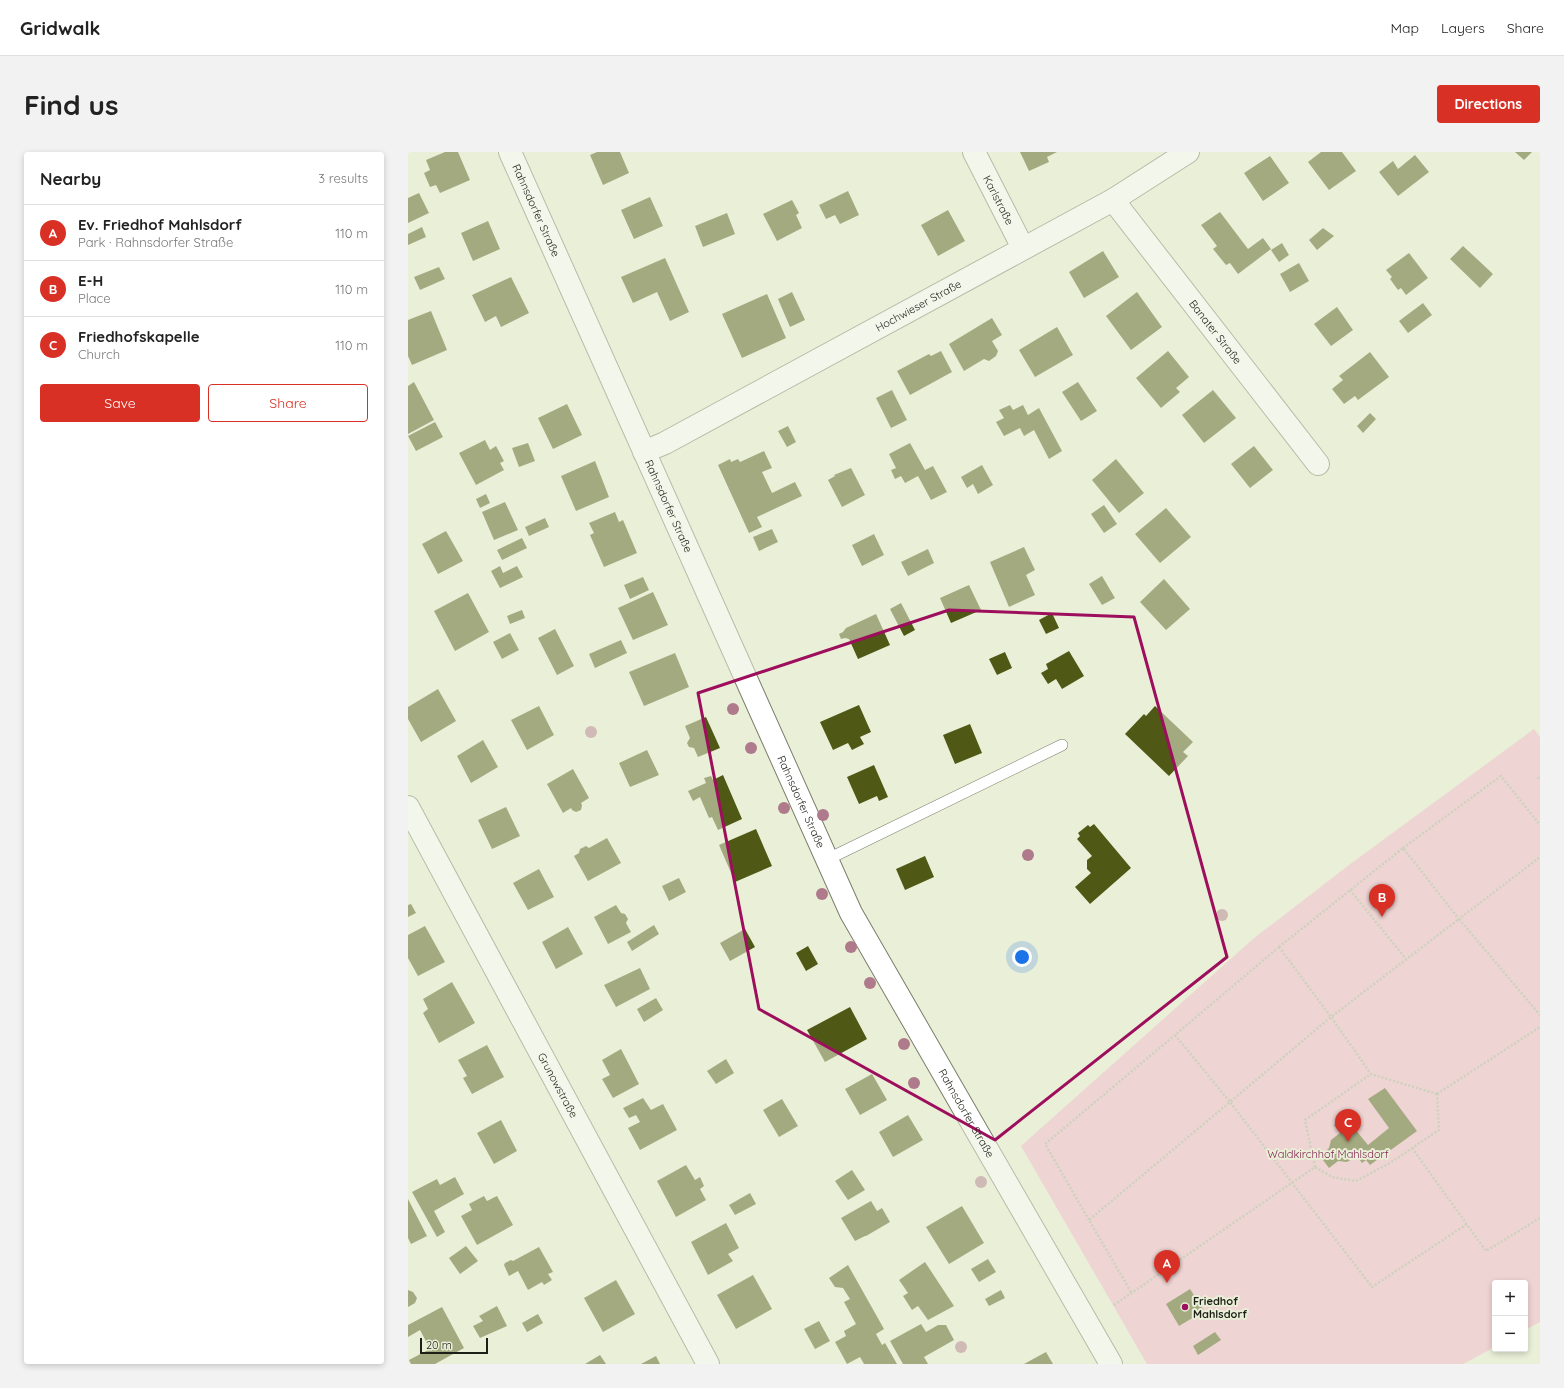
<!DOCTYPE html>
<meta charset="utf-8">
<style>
body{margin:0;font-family:Quicksand,sans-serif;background:#f2f2f2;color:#222}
.controls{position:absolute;right:12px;bottom:12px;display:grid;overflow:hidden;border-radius:4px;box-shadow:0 2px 6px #0003}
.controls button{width:36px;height:36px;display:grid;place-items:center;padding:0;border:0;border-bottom:1px solid #e0e0e0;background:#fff;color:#222;font:20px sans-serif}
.scale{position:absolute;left:12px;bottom:10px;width:68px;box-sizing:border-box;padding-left:4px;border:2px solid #1e2018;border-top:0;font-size:11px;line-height:14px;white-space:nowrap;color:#1e2018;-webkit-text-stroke:3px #eaefd8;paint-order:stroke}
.you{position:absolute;left:614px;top:805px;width:14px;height:14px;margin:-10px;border:3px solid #fff;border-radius:50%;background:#1a73e8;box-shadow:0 0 0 6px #1a73e833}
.badge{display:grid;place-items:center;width:26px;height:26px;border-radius:50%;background:#d93025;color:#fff;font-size:13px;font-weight:700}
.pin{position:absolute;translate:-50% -33px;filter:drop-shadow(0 1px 2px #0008)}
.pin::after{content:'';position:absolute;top:21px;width:14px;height:12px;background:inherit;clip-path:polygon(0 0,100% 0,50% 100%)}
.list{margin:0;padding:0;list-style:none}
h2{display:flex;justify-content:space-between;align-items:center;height:52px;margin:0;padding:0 16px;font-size:17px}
h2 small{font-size:13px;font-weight:400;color:#767676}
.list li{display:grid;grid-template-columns:26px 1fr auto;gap:12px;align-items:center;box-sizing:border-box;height:56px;padding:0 16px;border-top:1px solid #e0e0e0}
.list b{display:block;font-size:15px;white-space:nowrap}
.list p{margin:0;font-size:13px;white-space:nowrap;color:#767676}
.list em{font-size:13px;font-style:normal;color:#767676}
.actions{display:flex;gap:8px;padding:12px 16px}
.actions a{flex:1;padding:9px 0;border:1px solid #d93025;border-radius:4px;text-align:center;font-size:14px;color:#d93025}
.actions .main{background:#d93025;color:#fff}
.map{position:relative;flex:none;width:1132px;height:1212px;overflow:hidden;border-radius:4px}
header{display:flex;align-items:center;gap:24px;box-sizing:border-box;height:56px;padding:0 20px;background:#fff;border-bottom:1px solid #e0e0e0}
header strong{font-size:19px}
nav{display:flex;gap:22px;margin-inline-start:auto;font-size:14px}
.intro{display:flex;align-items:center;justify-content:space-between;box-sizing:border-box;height:96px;padding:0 24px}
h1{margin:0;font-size:28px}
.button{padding:10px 18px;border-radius:4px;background:#d93025;color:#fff;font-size:14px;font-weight:700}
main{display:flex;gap:24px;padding:0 24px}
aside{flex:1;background:#fff;border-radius:4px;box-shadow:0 2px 6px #0003}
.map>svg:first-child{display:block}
</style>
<header>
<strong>Gridwalk</strong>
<nav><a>Map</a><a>Layers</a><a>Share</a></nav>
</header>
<div class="intro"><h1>Find us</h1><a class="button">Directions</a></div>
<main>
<aside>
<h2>Nearby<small>3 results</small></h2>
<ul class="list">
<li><span class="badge">A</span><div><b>Ev. Friedhof Mahlsdorf</b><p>Park · Rahnsdorfer Straße</p></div><em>110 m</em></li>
<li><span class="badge">B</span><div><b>E-H</b><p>Place</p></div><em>110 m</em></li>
<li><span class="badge">C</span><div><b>Friedhofskapelle</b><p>Church</p></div><em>110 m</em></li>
</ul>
<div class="actions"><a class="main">Save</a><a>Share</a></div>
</aside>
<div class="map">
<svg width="1132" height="1212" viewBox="0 0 1132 1212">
<rect width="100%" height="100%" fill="#eaefd8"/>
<!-- green -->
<path fill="#f3b4cb" d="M1126,577l6,8v585l-15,8v-47h-30v64l-32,17h-316l-126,-218 232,-207 96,-74z"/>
<!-- building -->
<path fill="#505816" d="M37,0h13l12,28 -30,13 -4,-8 -6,2 -6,-14 6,-3 -4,-10z
M189,0h23l9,21 -26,12 -13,-30z
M612,0h37l-10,5 2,5 -20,9z
M913,0h21l14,19 -27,19 -21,-28z
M1107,0h17l-8,8z
M1007,3l14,17 -31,24 -19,-24 14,-11 5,8z
M862,4l19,27 -26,18 -19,-28z
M440,39l11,24 -19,9 -5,-9 -9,4 -7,-14z
M11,41l10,20 -21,10v-25z
M242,45l13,29 -29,13 -13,-29z
M384,48l7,13 -3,2 6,13 -25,13 -14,-27z
M540,58l17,31 -27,15 -17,-31z
M812,60l28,37 15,-11 8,11 -33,25 -8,-11 -4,2 -13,-16 4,-3 -16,-21z
M319,61l8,21 -32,13 -8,-21z
M80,69l12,28 -27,12 -12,-28z
M14,75l4,10 -18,8v-11z
M915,76l11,8 -17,14 -8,-10z
M874,91l7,12 -10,7 -8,-12z
M1055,94l30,28 -13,14 -30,-29z
M695,99l16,26 -35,21 -15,-26z
M1001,101l19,25 -22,17 -5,-7 -3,2 -8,-11 2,-2 -6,-7z
M257,106l24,54 -19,9 -13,-29 -24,11 -12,-26z
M891,111l10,18 -19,11 -10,-18z
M31,115l6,12 -25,11 -6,-13z
M103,125l18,36 -28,14 -5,-11 -11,6 -13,-27z
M384,140l13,28 -15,7 -12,-28z
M729,140l25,35 -31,23 -25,-34z
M359,142l19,44 -44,20 -20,-44z
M1015,151l9,12 -24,18 -9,-12z
M929,155l16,23 -22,16 -17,-22z
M23,159l16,39 -35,15 -4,-9v-36z
M584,166l10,17 -10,6 6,10 -2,5 -7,5 -5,-2 -20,12 -15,-27z
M649,175l16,28 -38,22 -16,-27z
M533,199l11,21 -42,23 -13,-24 32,-17 2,2z
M760,199l21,26 -13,11 4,4 -19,16 -25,-30z
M962,200l19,25 -31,23 -3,-4 -11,8 -12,-15 11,-9 -4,-4z
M6,230l20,38 -26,14v-48z
M670,230l19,29 -16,10 -19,-29z
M484,238l15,30 -16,8 -15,-30z
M805,238l23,28 -32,25 -22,-28z
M159,252l15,31 -29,14 -15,-31z
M602,253l3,5 10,-5 5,10 11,-7 23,43 -13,8 -15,-29 -10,6 -4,-8 -16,8 -8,-14 8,-4 -5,-8z
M962,261l6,6 -13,14 -6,-7z
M27,270l8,15 -27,14 -8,-15z
M380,274l8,16 -9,5 -9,-16z
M77,288l5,10 6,-4 8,15 -4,2 4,7 -28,15 -17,-32z
M120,291l7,18 -16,6 -7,-19z
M502,291l15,27 8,-4 14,26 -16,8 -13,-24 -13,7 -4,-7 -6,3 -4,-9 5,-2 -7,-14z
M846,294l19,24 -23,18 -19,-24z
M356,299l8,17 -10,4 10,21 23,-11 7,14 -45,21 5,10 -13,6 -31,-68 12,-6 1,3 7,-3 2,3z
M708,307l28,34 -25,20 -27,-33z
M187,309l14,36 -33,14 -15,-35z
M574,313l11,20 -15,9 -5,-10 -6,4 -6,-11z
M443,316l14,27 -23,12 -14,-27 7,-4 -1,-1z
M78,342l4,9 -10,5 -4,-9z
M97,350l13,28 -24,10 -12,-28z
M696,353l13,19 -13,9 -13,-19z
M758,356l25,29 -31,26 -25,-29z
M207,360l4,10 4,-2 14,33 -33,14 -14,-32 4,-2 -5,-10z
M137,366l4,9 -20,9 -4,-9z
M364,377l6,13 -19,9 -6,-14z
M38,379l17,30 -25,13 -16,-30z
M466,382l10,21 -22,11 -10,-21z
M114,386l5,10 -25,12 -5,-10z
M616,395l11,23 -9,5 9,20 -26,12 -19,-45z
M520,397l6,14 -26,13 -7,-14z
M92,414l3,7 14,-7 6,11 -23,11 -9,-17z
M694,424l13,22 -13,7 -13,-21z
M235,425l6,13 -19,9 -6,-14z
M756,427l26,30 -24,21 -26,-28z
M561,433l12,25 -30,13 -11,-25z
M245,440l15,33 -35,15 -15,-32z
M60,441l21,39 -34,19 -21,-40z
M493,451l14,27 -11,6 -14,-27z
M114,458l3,8 -15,6 -3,-8z
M644,461l7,15 -13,6 -7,-14z
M468,462l14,31 -32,14 -9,-20 -4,-1 -4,1 -2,-5 4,-2 3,-4z
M147,477l19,37 -17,9 -19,-37z
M102,481l9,17 -17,9 -9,-17z
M213,488l6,13 -32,15 -6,-14z
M661,499l15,25 -22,13 -6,-10 -8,5 -7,-11 7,-4 -2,-5z
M597,500l7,16 -15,7 -8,-16z
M267,501l14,34 -45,19 -15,-34z
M30,537l18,32 -35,21 -13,-23v-12z
M451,553l12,27 -11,5 4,7 -12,6 -4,-7 -15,7 -13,-28z
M131,554l15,29 -27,15 -16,-30z
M747,554l38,36 -10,10 5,4 -19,20 -44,-42 19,-20 2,2z
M298,565l14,31 -22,9 -4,-9 -5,-1 -2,-4 3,-5 -5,-12z
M562,572l12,29 -27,11 -12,-29z
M75,588l15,27 -27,16 -14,-27z
M239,598l12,25 -29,12 -11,-24z
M466,613l14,32 -9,4 -2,-5 -18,8 -12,-27z
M165,617l16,29 -8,5 1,2 -1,5 -5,2 -4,-2 -1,-2 -8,5 -16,-29z
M315,623l19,44 -24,11 -6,-13 -3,1 -9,-21 -7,4 -5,-10 18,-8 -2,-5 7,-2 2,4z
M98,655l14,29 -28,13 -14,-29z
M686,672l37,44 -41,36 -15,-17 16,-14 -4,-4v-9l5,-4 -15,-17 3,-3 -2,-3 10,-8 2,2z
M348,677l16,37 -37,16 -16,-37z
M199,686l14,25 -33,18 -14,-25 5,-3 1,-4 6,-3 3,2z
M517,704l9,21 -29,13 -9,-21z
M131,717l15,28 -26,13 -15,-27z
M271,726l7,14 -17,9 -7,-15z
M3,752l5,9 -8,4v-12z
M208,753l5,8 4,1 3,5 -2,4 5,9 -23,12 -14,-27z
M246,773l5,9 -27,17 -5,-9z
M17,774l20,36 -27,14 -10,-18v-23z
M160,775l15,27 -27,15 -14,-27z
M337,777l10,18 -25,14 -10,-18z
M400,794l10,18 -12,7 -10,-18z
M232,816l10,21 -34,18 -12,-22z
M44,830l23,41 -36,20 -16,-30 5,-4 -5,-10z
M248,846l7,12 -19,12 -7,-13z
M442,855l17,32 -42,23 -18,-32z
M79,893l17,32 -32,17 -9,-16 4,-2 -9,-16z
M213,897l18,35 -26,14 -11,-19 8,-4 -8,-15z
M318,907l8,14 -18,11 -9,-13z
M464,922l15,26 -27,15 -15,-26z
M977,936l32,43 -47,34 -4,-5 -4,3 -5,-7 -10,6 -9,-1 -9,7 -9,-12 9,-8 2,-8 9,-7 -6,-8 11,-8 23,28 21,-17 -21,-29z
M235,946l8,12 12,-6 14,26 -37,20 -12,-22 12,-6 -4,-7 -7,3 -6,-10z
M374,947l16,27 -19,11 -16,-27z
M500,963l15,25 -30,17 -14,-25z
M93,968l16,31 -23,13 -17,-31z
M278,1013l9,15 5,-3 4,9 -4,3 6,11 -30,17 -19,-36z
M444,1018l13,20 -17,10 -13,-19z
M47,1025l9,17 -30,17 11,21 -8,5 -25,-45 25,-13 3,6z
M342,1041l6,11 -21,11 -6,-10z
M76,1044l3,5 10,-5 16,29 -36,20 -16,-29 11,-6 -3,-6z
M0,1047l19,37 -16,8 -3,-6z
M463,1049l6,10 5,-3 8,14 -24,14h-1l-10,5 -14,-23z
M554,1054l22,37 -35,21 -23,-37z
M318,1071l13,25 -11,6 5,7 -25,14 -17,-33z
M58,1094l12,15 -18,13 -11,-16z
M131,1095l14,25 -5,2 4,6 -8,5 -2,-3 -14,8 -10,-19 -9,5 -5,-11 1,-2 6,-3 2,1z
M580,1107l8,13 -17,10 -8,-13z
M517,1110l29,44 -26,14 -10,-14 -6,4 -9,-14 5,-3 -9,-13z
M440,1113l36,64 -8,5 6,11 3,-2 12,21h-33l-4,-7 -13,7 -12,-22 11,-6 -2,-5 12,-7 -12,-22 6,-3 -7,-11 -8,-1 -6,-9z
M345,1123l19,34 -36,20 -19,-34z
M208,1128l19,34 -32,18 -19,-34z
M782,1137l14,22 -25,15 -13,-22z
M0,1138l5,2 4,6 -2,5 -7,4z
M593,1138l4,8 -16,8 -4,-7z
M89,1154l10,20 -27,12 -7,-12 10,-5 -4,-5z
M34,1155l22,41 -29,16h-24l-2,-4 21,-11 -10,-19 -12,7v-12z
M130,1162l5,9 -16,9 -5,-9z
M411,1169l11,20 -15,8 -11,-20z
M513,1172l5,8 12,-7h8l8,15 -30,17 4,7h-25l-13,-23z
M807,1180l6,8 -23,15 -5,-9z
M638,1200l7,12h-29z
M192,1203l6,9h-21z
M248,1204l4,8h-19z"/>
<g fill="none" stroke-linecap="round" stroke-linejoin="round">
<defs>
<path id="service" d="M418,708l236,-115"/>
<g id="minor">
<path id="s1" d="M566,0l49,96"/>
<path id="s2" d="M705,48l205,264"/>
<path id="s3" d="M236,300l21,-9 448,-243 75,-48"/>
<path id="s4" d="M0,655l300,557"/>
</g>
<g id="tertiary">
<path id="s5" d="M102,0l341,761 260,451"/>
</g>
</defs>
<!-- service casing -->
<use href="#service" stroke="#7a7e6b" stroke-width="12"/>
<!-- minor casing -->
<use href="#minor" stroke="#7a7e6b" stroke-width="24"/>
<!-- tertiary casing -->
<use href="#tertiary" stroke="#7a7e6b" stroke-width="24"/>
<!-- path -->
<path stroke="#abaf9c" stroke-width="2.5" stroke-dasharray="2 2" stroke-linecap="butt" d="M1130,625l2,3
M995,696l98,-72 39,49
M942,738l56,69
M871,795l52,70 -101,85 -55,-67z
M871,795l124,-99 56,71 81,-62
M1029,942l-66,-20 -40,-57 128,-98 81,96
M1029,942l103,-67
M1004,996l74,103 54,-33
M907,1015l-10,-47 66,-46
M681,1068l-44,-76 130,-109
M723,1140l-42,-72 141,-118 142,185 95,-63
M706,1153l201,-138 17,10 24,4 34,-18 49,-33 -2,-36"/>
<!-- service -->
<use href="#service" stroke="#fff" stroke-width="11"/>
<!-- minor -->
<use href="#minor" stroke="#fff" stroke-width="22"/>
<!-- tertiary -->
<use href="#tertiary" stroke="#fff" stroke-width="22"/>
</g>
<!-- trees -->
<g fill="#af7a8b">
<circle cx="325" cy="557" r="6"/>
<circle cx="183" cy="580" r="6"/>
<circle cx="343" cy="596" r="6"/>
<circle cx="376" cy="656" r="6"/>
<circle cx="415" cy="663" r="6"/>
<circle cx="620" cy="703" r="6"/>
<circle cx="414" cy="742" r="6"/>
<circle cx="814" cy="763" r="6"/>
<circle cx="443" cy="795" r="6"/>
<circle cx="462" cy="831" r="6"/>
<circle cx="496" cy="892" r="6"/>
<circle cx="506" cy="931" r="6"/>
<circle cx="573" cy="1030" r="6"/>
<circle cx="553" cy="1195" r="6"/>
</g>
<!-- marked area -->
<path d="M0 0H1132V1212H0ZM541,458l185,7 93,340 -232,183 -236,-131 -61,-316z" fill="#eaefd8" fill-opacity=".55" fill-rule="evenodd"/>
<path fill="none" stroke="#9d0e5c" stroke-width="3" stroke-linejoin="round" d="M541,458l185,7 93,340 -232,183 -236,-131 -61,-316z"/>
<!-- markers -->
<circle fill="#9d0e5c" stroke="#eaefd8" stroke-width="1.5" cx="777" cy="1155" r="4"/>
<g text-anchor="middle" stroke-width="4" stroke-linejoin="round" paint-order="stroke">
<!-- street labels -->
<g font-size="11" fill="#1e2018" stroke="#eaefd8">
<text dy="4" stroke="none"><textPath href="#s1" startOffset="54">Karlstraße</textPath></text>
<text dy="4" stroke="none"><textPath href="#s5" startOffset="64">Rahnsdorfer Straße</textPath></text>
<text dy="4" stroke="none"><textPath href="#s3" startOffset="311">Hochwieser Straße</textPath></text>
<text dy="4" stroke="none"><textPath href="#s2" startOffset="167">Banater Straße</textPath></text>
<text dy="4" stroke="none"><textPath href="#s5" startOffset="388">Rahnsdorfer Straße</textPath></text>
<text dy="4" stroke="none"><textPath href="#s5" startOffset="712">Rahnsdorfer Straße</textPath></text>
<text dy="4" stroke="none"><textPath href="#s4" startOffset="316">Grunowstraße</textPath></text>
<text dy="4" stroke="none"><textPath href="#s5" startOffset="1065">Rahnsdorfer Straße</textPath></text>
</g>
<!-- park labels -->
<g font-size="11" fill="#7e1b4c" stroke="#eaefd8">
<text x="920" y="1006">Waldkirchhof Mahlsdorf</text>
</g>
<!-- poi labels -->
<g font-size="11" font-weight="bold" fill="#1e2018" stroke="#eaefd8" text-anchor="start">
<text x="785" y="1153">Friedhof<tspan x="785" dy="13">Mahlsdorf</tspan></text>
</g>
</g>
</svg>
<div class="controls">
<button>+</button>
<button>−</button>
</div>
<div class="scale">20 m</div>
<div class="you"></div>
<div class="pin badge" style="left:759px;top:1131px">A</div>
<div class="pin badge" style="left:974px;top:765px">B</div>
<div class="pin badge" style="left:940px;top:990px">C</div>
</div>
</main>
